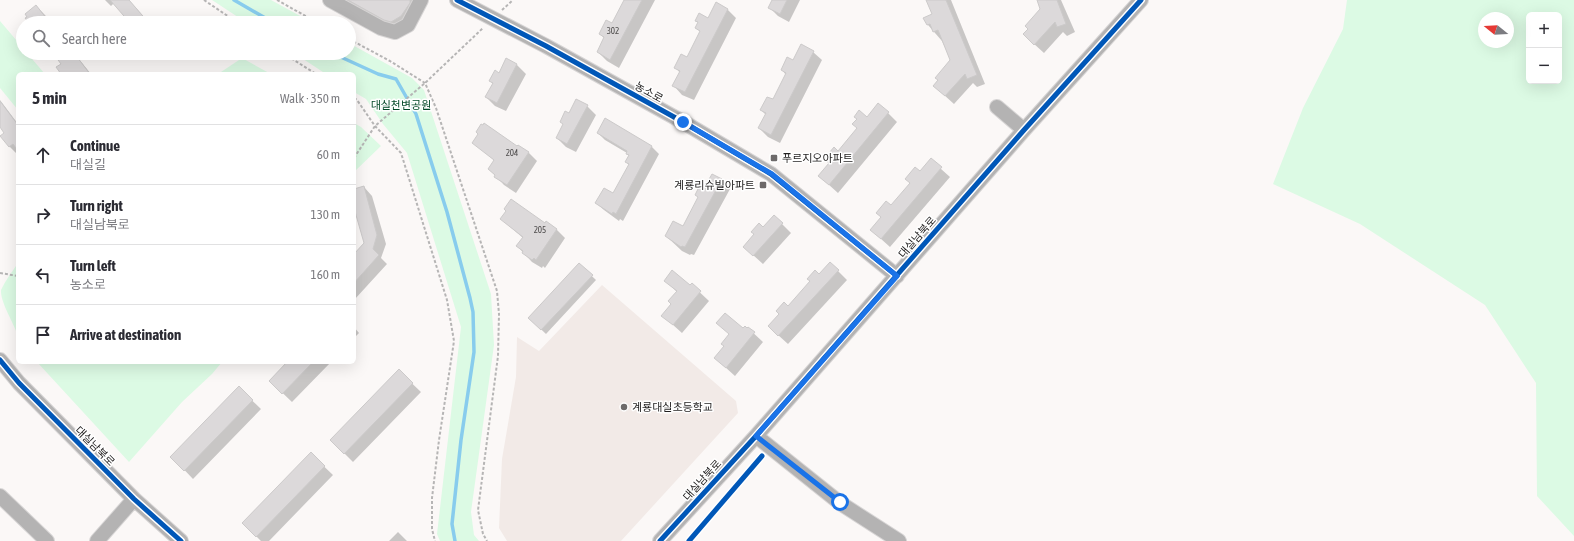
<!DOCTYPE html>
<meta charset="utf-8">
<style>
body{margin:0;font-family:"Asap Condensed","Noto Sans KR",sans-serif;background:#f7f7f7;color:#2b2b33}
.controls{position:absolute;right:12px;top:12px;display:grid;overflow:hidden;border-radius:6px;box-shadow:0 4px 16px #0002}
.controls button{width:36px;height:36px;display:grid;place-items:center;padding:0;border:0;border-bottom:1px solid #e1e1e2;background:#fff;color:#2b2b33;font:20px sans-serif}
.compass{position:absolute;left:1478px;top:12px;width:36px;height:36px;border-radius:50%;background:#fff;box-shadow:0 4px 16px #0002;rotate:288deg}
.stop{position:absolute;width:12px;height:12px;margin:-9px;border:3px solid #1a73e8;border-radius:50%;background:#fff}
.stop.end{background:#1a73e8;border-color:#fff;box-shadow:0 1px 4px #0008}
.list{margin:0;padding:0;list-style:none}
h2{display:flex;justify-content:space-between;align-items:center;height:52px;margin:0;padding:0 16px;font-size:17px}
h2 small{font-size:13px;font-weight:400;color:#7c7c81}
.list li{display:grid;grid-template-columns:26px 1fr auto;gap:12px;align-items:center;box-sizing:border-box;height:60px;padding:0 16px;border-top:1px solid #e1e1e2}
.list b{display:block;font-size:15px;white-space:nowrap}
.list p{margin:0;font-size:13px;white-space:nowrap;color:#7c7c81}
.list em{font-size:13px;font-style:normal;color:#7c7c81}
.icon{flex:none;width:22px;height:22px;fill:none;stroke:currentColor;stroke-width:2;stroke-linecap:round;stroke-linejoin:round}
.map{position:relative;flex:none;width:1574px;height:541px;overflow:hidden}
.search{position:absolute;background:#fff;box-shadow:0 4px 16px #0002;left:16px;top:16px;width:340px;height:44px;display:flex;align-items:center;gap:10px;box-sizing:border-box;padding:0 14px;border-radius:22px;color:#7c7c81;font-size:15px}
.panel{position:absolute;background:#fff;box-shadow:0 4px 16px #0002;left:16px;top:72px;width:340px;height:292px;border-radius:6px}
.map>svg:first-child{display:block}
</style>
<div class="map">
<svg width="1574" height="541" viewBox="0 0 1574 541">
<rect width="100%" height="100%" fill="#fbf8f7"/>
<!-- built -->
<path fill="#f2eae7" d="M602,285l134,116 2,12 -117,128h-114l-8,-13 3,-69 14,-82 1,-40 22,14z"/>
<!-- green -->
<path fill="#dcfae4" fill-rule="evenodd" d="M212,0h59l42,23h-66z
M1347,0h227v536l-37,-40 -1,-113 -51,-78 -125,-81 -87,-40 30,-76 40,-79zM1529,15h30v66h-30zM1484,18h24v24h-24z
M0,21l23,27v5h4l18,21h-27v36l-18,-22z
M349,43l63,35 12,12 67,204 3,51 -23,167 3,23 5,6h-39l-3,-7 24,-207 -54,-174 -24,-29 -17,-25 -12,-7v-18h-28l-32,-21h55z
M242,58l27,15 2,1h-53z
M354,123l7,4 20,19 -27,26z
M18,263v73c-4,-13 -18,-34 -17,-46 4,-9 11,-18 17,-27z
M37,362h185l-10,12 -30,28 -53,60z"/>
<!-- shadow -->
<path fill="#0003" d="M105,0h24l20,23h-24l4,-3 -15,-17 -3,3z
M345,0h70l-8,22 -16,4z
M625,0h30l-36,68 -12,-7 -9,-9 7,-13 -5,-5 12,-9z
M773,0h27l-11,22 -11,-6 -9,-9z
M927,0h24l34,84 -8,3 -4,-4 -19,21 -20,-18 17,-26 -9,-19 -14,-16 -3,-7 8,-3z
M1038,0h23l14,32 -8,4 -4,-4 -19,21 -11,-10 -4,-14 12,-20z
M36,6l9,9 6,8h-21z
M727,9l9,9 -42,82 -12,-5 -8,-9 6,-13 -4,-5 11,-9 14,-27 -5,-4 3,-5 -3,-3 12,-1z
M813,52l9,8 -42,83 -12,-6 -9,-9 7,-13 -5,-5 12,-9 13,-26 -4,-5 12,-9z
M54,53h20l17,21h-28l-1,-10z
M507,60l10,5 9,9 -20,37 -11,-5 -9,-9 7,-13 -3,-3 10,-7z
M0,100l18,24v31l-9,-9 -3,-13 -6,-8z
M587,106l9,9 -20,37 -10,-5 -9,-9 12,-24z
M888,113l9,9 -59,71 -19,-17 39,-48v-9z
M605,120l47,27 7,7 -36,67 -3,-2 -1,2 -15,-11 -8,-7 18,-9 15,-29 -3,-3 3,-6 -2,-3 -22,-13 -7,-7z
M473,142l44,5 1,-1 11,7 8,8 -21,32 -12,-8 -15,-16 6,-8z
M931,160l19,17 -60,70 -19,-17z
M721,180l9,9 -36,66 -3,-1 -1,1 -8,-4 -16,-15 17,-9 22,-38z
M364,187l8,9 14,48 -5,14 6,6 -32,35 -1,-1v-42l11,-12 -11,-40v-14z
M774,216l17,17 -28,31 -10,-9 10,-27z
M501,219l44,5 1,-1 11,7 8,8 -20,30 -2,-2 -1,2 -10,-6 -15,-16 6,-8z
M579,264l17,16 -50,54 -17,-16z
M838,271l9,9 -59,64 -10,-9 10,-28 31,-32z
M665,280l25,7 2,-2 17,16 -27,32 -19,-17 9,-12 5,-12z
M354,327l5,6 -5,5z
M748,328l15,14 -28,34 -20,-18z
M288,362h43l-39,40 -22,-21z
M399,371l22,21 -68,70 -22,-22z
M239,388l22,21 -68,70 -21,-22z
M311,454l22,21 -64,66h-8l-18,-18z
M398,532l9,9h-18z"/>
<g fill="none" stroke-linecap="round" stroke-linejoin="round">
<!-- stream -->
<path stroke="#88cced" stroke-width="3.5" d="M234,0l40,23
M332,53l46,21 18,5 20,35 31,98 23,86 3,14 1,40 -13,88 -9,84 3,17"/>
</g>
<!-- building -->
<path fill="#dcd9da" stroke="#cccaca" d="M110,0h19l20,23h-19z
M348,0h62v3l-9,13 -10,6 -7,-2z
M624,0h18l-32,60 -13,-8 7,-15 -5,-3 7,-14 6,3z
M772,0h15l-7,14 -12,-6z
M926,0h20l31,75 -10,4 -2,-5 -20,22 -12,-10 5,-6 -3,-2 15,-18 -12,-30 -5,2 -3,-8 -3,1 -4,-7 9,-4z
M1037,0h20l9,24 -9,3 -2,-5 -21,23 -11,-11 5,-5 -3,-3 15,-17z
M716,2l12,7 -43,83 -13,-6 8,-15 -6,-3 7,-14 6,3 13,-26 -5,-3 3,-6 -3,-1 4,-8 9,5z
M36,5l14,18h-21l-4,-5 2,-1 -2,-3z
M801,44l13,7 -43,84 -13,-7 8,-15 -6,-3 7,-13 6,2 13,-26 -5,-3 6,-13 6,3z
M53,53h21l16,21h-29l-5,-7 5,-3z
M506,58l11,6 -20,39 -12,-6 8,-14 -4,-2 6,-11 4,3z
M576,99l12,6 -21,39 -11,-6 7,-14 -3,-2 5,-11 4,2z
M0,101l18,24v26l-5,-7 -4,3 -9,-11 4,-3 -4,-6z
M878,103l11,9 -60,73 -11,-9 11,-13 -5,-4 10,-12 4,4 19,-23 -5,-4 5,-5 -3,-2 5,-7 8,7z
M605,118l47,28 -36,68 -3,-2 -1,2 -17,-11 9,-15 9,5 16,-29 -4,-2 4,-7 -3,-1 1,-3 -30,-18z
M484,123l33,23 1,-1 11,7 -22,33 -13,-8 1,-2 -7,-6 6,-9 -22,-17 6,-9 -2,-2 5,-8 2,1z
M931,158l11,9 -61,72 -11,-9 11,-13 -5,-4 10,-12 5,4 19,-22 -5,-4 10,-12 5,4z
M712,174l10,5 -37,68 -3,-1 -1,1 -16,-11 8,-15 10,5 15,-29 -3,-2 5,-10 4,3z
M364,186l13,49 -4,14 6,6 -25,28v-29l10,-11 -10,-35v-19z
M511,199l34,24 1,-2 11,8 -21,31 -2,-2 -2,2 -10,-7 1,-2 -7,-5 7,-9 -23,-18 6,-8 -2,-2z
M774,215l9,8 -30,33 -10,-9 11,-13 -3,-2 8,-9 4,4z
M830,262l9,8 -61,66 -10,-10 11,-12 -3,-3 8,-9 4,4 22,-25 -3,-2 8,-9 4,4z
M579,263l14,12 -52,55 -13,-12z
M672,270l18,15 2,-2 9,8 -28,34 -12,-9 10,-12 -3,-3 9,-10 -13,-10z
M725,313l18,15 2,-2 2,2 1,-1 7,5 -29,36 -12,-10 10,-12 -3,-2 8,-10 -13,-11z
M287,362h26l-31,32 -13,-13z
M399,369l14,14 -69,71 -14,-14z
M239,386l14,14 -69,71 -14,-14z
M311,452l14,14 -69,71 -14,-14z"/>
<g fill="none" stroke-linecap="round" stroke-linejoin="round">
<defs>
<path id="minor" d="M330,0l51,28 14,4 13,-7 13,-25
M457,0l89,46 137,76 88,52 126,102
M997,107l27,23
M0,360l19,23 115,116 47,42
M756,436l84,67 59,38
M0,496l47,45
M97,541l37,-42
M660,541l96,-105 268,-306 117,-130"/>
</defs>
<!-- minor casing -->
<use href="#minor" stroke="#d7d5d5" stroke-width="16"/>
<!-- path -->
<path stroke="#b6b5b5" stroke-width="2" stroke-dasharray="3 2" stroke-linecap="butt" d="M204,0l34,23
M277,0l41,23
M502,10l11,-10
M349,39l41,22 35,22 11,25 61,183 2,23 -1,42 -20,154 5,24 4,7
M283,53l33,21
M354,98l3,2 18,26 26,27 46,147 7,41 -15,99 -7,58v31l3,12
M354,158l21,-32 50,-43 58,-55
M0,273l18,3"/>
<!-- minor -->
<use href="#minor" stroke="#b4b3b3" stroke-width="14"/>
<defs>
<path id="cycleway" d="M457,0l89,46 137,76 88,52 126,102
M0,360l19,23 115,116 47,42
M660,541l96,-105 268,-306 117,-130
M689,541l73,-85"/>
</defs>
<!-- cycleway casing -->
<use href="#cycleway" stroke="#fff" stroke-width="8"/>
<!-- cycleway -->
<use href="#cycleway" stroke="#0057b8" stroke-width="5"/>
</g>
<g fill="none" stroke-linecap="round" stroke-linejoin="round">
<!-- route -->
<path stroke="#1a73e8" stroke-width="5" d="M683,122l89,52 125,102 -141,160 84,66"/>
</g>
<!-- markers -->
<g fill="#6d6a6a" stroke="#fff" stroke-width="1.5">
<rect x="770" y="154" width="8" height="8" rx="2"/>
<rect x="759" y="181" width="8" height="8" rx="2"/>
<circle cx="624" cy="407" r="4"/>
</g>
<g text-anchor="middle" stroke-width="3" stroke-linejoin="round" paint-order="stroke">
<!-- number labels -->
<g font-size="9" fill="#4f4d4d">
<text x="613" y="34">302</text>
<text x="512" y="156">204</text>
<text x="540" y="233">205</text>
</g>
<!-- street labels -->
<g font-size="11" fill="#201e1e" stroke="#fff">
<text transform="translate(649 92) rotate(29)" y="4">농소로</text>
<text transform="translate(917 237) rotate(-49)" y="4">대실남북로</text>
<text transform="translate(95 446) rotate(45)" y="4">대실남북로</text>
<text transform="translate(702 480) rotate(-48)" y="4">대실남북로</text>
</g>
<!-- park labels -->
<g font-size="11" fill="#024927" stroke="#fff">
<text x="401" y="109">대실천변공원</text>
</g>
<!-- poi labels -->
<g font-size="11" fill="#201e1e" stroke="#fff" text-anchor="start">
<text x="782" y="162">푸르지오아파트</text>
<text x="755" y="189" text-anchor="end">계룡리슈빌아파트</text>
<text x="632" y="411">계룡대실초등학교</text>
</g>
</g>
</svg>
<div class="controls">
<button>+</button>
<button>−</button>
</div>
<svg class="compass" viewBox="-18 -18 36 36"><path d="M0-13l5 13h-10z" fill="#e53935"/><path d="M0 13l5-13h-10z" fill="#7c7c81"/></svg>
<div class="stop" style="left:840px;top:502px"></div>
<div class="stop end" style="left:683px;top:122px"></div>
<div class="search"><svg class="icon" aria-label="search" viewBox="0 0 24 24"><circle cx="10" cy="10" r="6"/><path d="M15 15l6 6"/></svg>Search here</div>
<section class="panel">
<h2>5 min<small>Walk · 350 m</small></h2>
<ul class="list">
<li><svg class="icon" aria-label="ahead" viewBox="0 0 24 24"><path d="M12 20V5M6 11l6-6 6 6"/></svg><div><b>Continue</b><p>대실길</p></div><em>60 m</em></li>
<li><svg class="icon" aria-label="right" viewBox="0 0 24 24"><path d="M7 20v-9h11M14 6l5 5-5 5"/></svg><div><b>Turn right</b><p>대실남북로</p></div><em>130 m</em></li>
<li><svg class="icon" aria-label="left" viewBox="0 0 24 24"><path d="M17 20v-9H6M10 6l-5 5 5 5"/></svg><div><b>Turn left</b><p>농소로</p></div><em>160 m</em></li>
<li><svg class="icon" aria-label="arrive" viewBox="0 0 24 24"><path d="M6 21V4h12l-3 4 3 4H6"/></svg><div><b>Arrive at destination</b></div></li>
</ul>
</section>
</div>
